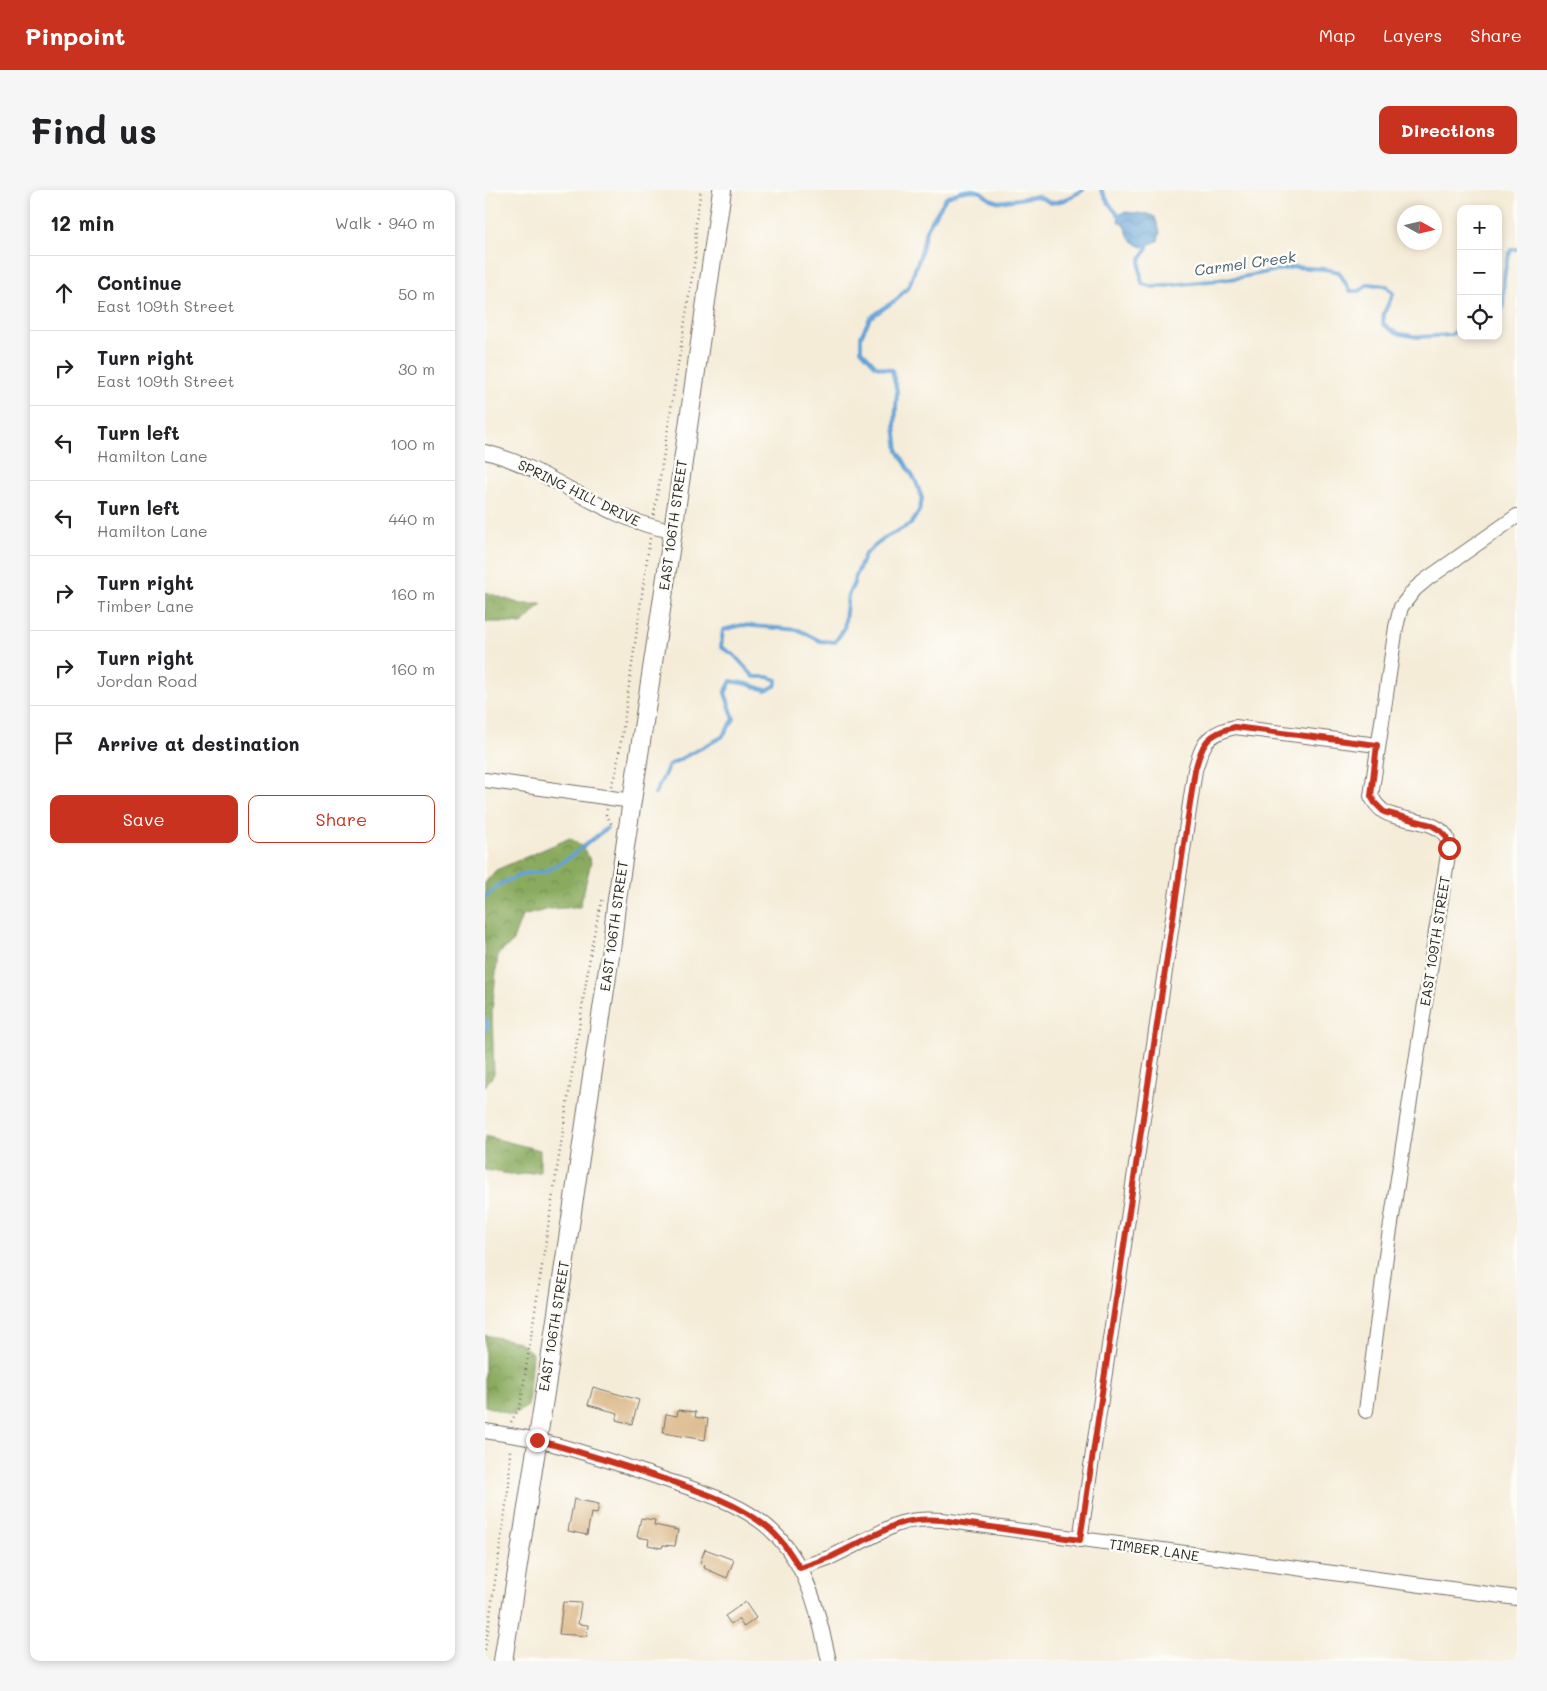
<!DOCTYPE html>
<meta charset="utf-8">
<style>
body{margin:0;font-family:Mali,sans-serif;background:#f6f6f6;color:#202124}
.controls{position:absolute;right:15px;top:15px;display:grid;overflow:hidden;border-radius:10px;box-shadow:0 2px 8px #0003}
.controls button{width:45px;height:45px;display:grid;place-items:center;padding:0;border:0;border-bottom:1px solid #e0e0e0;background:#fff;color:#202124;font:25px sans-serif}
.compass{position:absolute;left:912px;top:15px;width:45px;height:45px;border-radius:50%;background:#fff;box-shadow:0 2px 8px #0003;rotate:98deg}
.stop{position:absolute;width:15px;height:15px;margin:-11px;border:4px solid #c8321e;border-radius:50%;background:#fff}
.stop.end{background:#c8321e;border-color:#fff;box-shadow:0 1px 5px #0008}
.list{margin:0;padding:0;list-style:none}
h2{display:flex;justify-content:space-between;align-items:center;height:65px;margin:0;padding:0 20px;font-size:21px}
h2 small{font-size:16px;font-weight:400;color:#757577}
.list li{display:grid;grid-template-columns:32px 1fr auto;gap:15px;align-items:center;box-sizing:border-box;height:75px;padding:0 20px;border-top:1px solid #e0e0e0}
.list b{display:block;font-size:19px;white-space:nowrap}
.list p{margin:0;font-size:16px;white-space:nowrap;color:#757577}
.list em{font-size:16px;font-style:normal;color:#757577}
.actions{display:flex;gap:10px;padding:15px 20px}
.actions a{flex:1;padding:11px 0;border:1px solid #c8321e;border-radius:10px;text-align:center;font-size:18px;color:#c8321e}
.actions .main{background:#c8321e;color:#fff}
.icon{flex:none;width:28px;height:28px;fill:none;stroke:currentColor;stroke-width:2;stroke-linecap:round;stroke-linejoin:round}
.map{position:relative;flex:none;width:1032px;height:1471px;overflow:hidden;border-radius:10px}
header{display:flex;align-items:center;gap:30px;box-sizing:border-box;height:70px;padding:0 25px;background:#c8321e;color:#fff}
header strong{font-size:24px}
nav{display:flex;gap:28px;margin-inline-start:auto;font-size:18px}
.intro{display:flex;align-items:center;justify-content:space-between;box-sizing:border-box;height:120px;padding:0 30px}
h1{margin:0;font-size:35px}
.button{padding:12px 22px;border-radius:10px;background:#c8321e;color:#fff;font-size:18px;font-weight:700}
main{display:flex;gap:30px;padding:0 30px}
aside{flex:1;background:#fff;border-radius:10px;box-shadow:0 2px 8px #0003}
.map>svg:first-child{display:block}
</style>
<header>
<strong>Pinpoint</strong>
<nav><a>Map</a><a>Layers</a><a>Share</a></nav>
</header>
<div class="intro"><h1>Find us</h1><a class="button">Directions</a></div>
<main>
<aside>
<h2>12 min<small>Walk · 940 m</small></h2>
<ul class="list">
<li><svg class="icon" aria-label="ahead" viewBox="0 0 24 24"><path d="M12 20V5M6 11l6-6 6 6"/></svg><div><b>Continue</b><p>East 109th Street</p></div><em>50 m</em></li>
<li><svg class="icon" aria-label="right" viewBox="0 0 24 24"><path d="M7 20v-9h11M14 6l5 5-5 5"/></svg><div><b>Turn right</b><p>East 109th Street</p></div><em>30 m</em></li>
<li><svg class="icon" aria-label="left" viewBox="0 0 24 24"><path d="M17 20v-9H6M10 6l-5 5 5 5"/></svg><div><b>Turn left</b><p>Hamilton Lane</p></div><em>100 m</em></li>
<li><svg class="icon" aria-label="left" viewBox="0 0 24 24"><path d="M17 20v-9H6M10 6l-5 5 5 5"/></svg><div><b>Turn left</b><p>Hamilton Lane</p></div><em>440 m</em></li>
<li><svg class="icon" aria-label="right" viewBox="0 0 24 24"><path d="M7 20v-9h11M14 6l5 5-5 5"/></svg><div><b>Turn right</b><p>Timber Lane</p></div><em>160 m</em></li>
<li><svg class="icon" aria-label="right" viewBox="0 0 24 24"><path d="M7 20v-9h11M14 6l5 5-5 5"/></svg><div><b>Turn right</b><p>Jordan Road</p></div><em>160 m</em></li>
<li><svg class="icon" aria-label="arrive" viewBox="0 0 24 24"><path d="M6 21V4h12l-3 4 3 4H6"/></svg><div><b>Arrive at destination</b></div></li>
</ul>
<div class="actions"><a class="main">Save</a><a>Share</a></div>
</aside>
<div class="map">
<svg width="1032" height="1471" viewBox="0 0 1032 1471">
<defs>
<pattern id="forest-crowns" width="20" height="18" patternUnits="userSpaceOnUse" patternTransform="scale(1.25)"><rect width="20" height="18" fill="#8aab5f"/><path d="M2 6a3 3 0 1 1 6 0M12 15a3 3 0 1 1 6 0" fill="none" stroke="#718b4f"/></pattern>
<pattern id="water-waves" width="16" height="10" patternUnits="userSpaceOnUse" patternTransform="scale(1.25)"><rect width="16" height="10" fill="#63a3d6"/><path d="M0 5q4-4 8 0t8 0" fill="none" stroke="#5285ae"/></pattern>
</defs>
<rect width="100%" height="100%" fill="#fdfcf7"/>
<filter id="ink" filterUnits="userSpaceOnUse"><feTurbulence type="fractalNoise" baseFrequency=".02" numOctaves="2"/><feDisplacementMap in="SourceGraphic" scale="10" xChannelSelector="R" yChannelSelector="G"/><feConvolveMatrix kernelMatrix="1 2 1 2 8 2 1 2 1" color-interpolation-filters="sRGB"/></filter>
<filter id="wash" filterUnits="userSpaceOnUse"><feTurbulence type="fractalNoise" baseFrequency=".0096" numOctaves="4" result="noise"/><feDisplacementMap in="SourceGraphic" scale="20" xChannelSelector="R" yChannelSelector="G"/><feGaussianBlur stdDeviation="1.12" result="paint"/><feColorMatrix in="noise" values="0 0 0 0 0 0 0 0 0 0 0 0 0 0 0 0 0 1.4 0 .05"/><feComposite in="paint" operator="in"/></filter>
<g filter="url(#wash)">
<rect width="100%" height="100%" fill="#f5ecd8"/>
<!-- forest -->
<path fill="url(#forest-crowns)" stroke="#5a6b45" d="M0,402l36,12h21l-20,20 -21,-2h-16z
M85,648l13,9 8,15 -11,45 -30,2 -28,7 -10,27 -14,11 -6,57 2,63 -9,12v-203l11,-13z
M0,946l55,14v22l-24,3 -31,-5z
M0,1145l34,7 13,11 -4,53 -15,9 -28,-9z"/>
<!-- water -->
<path fill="url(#water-waves)" stroke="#476780" d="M639,22l24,2 7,3 5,15 -2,9 -16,6c-10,-5 -15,-9 -16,-20l-8,-6 1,-6z"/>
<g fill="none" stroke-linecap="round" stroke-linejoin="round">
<!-- stream -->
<path stroke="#63a3d6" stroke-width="4" d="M616,0c6,10 12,22 22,28
M663,52c0,8 -3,10 -7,16 -3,8 0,18 1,26l12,3 83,-9 57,-11 30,2 15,3 11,19h10l8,-7 19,2 6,8 -9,19 -1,11 13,9 22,4 33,-2 10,-8
M1013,122l5,-4c1,-24 -1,-34 8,-58l6,-1
M430,290l-17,-29 -3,-26 2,-34 -5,-21 -16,-4 -15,-16v-14l9,-18 27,-19 12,-13 12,-33 5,-23 20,-32 13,-6 13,-2 9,2 9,7 10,3 37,-6 14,7 14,-3 18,-10
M369,391l11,-27 21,-17 25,-13 9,-15 2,-11 -6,-16
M170,604l14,-29 53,-28 12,-18 -9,-26 6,-12 16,3 19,6 9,-4 2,-6 -9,-3h-14l-20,-22 -13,-8 2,-17 19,-5 57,5 21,11 15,1 9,-13 4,-34 6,-12
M0,707l15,-13 23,-10 24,-3 23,-14 37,-29
M0,829l3,6 -3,6"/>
</g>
<g id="blocks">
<!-- building -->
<path fill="#dcb98b" d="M108,1197l46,13 -7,24 -16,-4 2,-7 -30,-8z
M193,1220l18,2 -1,5 13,2 -3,21 -42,-7 3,-19 11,2z
M89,1309l25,5 -2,10 -6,-1 -4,22 -19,-4z
M156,1328l14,2 -1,5 24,5 -3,16 -12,-1 -1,3 -14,-3 1,-6 -12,-2z
M220,1359l29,11 -7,18 -23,-10 1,-3 -5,-2z
M78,1412l18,1 -3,21 10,1 -1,11 -28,-2z
M260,1412l11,16 -12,9 -6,-8 -7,5 -6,-8z"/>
</g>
</g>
<g filter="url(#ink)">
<use href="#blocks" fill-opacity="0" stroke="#726f68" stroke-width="1"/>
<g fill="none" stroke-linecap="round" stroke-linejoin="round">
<defs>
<path id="minor" d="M0,262c67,16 117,68 188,79
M0,590l147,21
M881,1221l20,-155 63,-408c-1,-4 -1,-9 -3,-12 -11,-18 -48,-14 -63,-25 -5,-4 -9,-9 -12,-15l25,-169 5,-20 14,-18 12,-10 90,-63
M0,1241c17,3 35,5 52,9 42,10 83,24 123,38 41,14 88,26 118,59 32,35 41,79 51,124
M595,1350l115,-770c8,-27 11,-36 40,-43l142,18
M315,1378l31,-11 64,-32c16,-6 30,-6 47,-5l575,78"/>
<path id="tertiary" d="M18,1471l46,-294 63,-425 4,-36 57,-375 49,-341"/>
</defs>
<!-- minor casing -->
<use href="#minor" stroke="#726f68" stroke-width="16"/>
<!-- tertiary casing -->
<use href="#tertiary" stroke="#726f68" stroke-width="20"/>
<!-- path -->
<path stroke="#726f68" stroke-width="2.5" stroke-dasharray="1 4" stroke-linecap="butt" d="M169,325l41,-257 1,-38 5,-30
M126,596l5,-15 6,-36 28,-197
M122,619l-1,5 7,13
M26,1232l9,-15 72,-463 10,-47
M0,1460l24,-166 1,-37"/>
<!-- minor -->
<use href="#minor" stroke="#fff" stroke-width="14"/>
<!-- tertiary -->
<use href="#tertiary" stroke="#fff" stroke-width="18"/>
</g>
</g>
<g fill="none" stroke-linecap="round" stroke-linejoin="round" filter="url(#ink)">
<!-- route -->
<path stroke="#c8321e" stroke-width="6" d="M52,1250c43,12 85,25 127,39 36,12 73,24 103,48 14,11 23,26 33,41l31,-11 64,-32c16,-6 31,-6 47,-5l138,20 115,-770c8,-27 11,-36 40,-43l142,18 -6,51 4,7 9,9 47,13 10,6 5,5 3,12"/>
</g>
<g text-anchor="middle" stroke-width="5" stroke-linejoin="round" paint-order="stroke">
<!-- street labels -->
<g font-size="14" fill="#2b2b2b" stroke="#fdfcf7">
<text transform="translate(94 303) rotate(26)" y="5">SPRING HILL DRIVE</text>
<text transform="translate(188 335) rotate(-82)" y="5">EAST 106TH STREET</text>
<text transform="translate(129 736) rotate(-82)" y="5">EAST 106TH STREET</text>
<text transform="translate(950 751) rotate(-81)" y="5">EAST 109TH STREET</text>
<text transform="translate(69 1136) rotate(-81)" y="5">EAST 106TH STREET</text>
<text transform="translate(669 1360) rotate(8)" y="5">TIMBER LANE</text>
</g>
<!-- water labels -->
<g font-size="15" font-style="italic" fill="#415b6f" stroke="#fdfcf7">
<text transform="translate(760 74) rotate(-8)" y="5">Carmel Creek</text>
</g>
</g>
</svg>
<div class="controls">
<button>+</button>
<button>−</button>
<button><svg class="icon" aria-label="locate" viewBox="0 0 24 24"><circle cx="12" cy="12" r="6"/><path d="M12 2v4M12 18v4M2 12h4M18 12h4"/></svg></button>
</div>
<svg class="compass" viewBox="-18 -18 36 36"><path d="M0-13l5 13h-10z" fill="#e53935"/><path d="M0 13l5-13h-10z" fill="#757577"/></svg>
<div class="stop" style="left:964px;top:658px"></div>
<div class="stop end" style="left:52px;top:1250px"></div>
</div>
</main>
